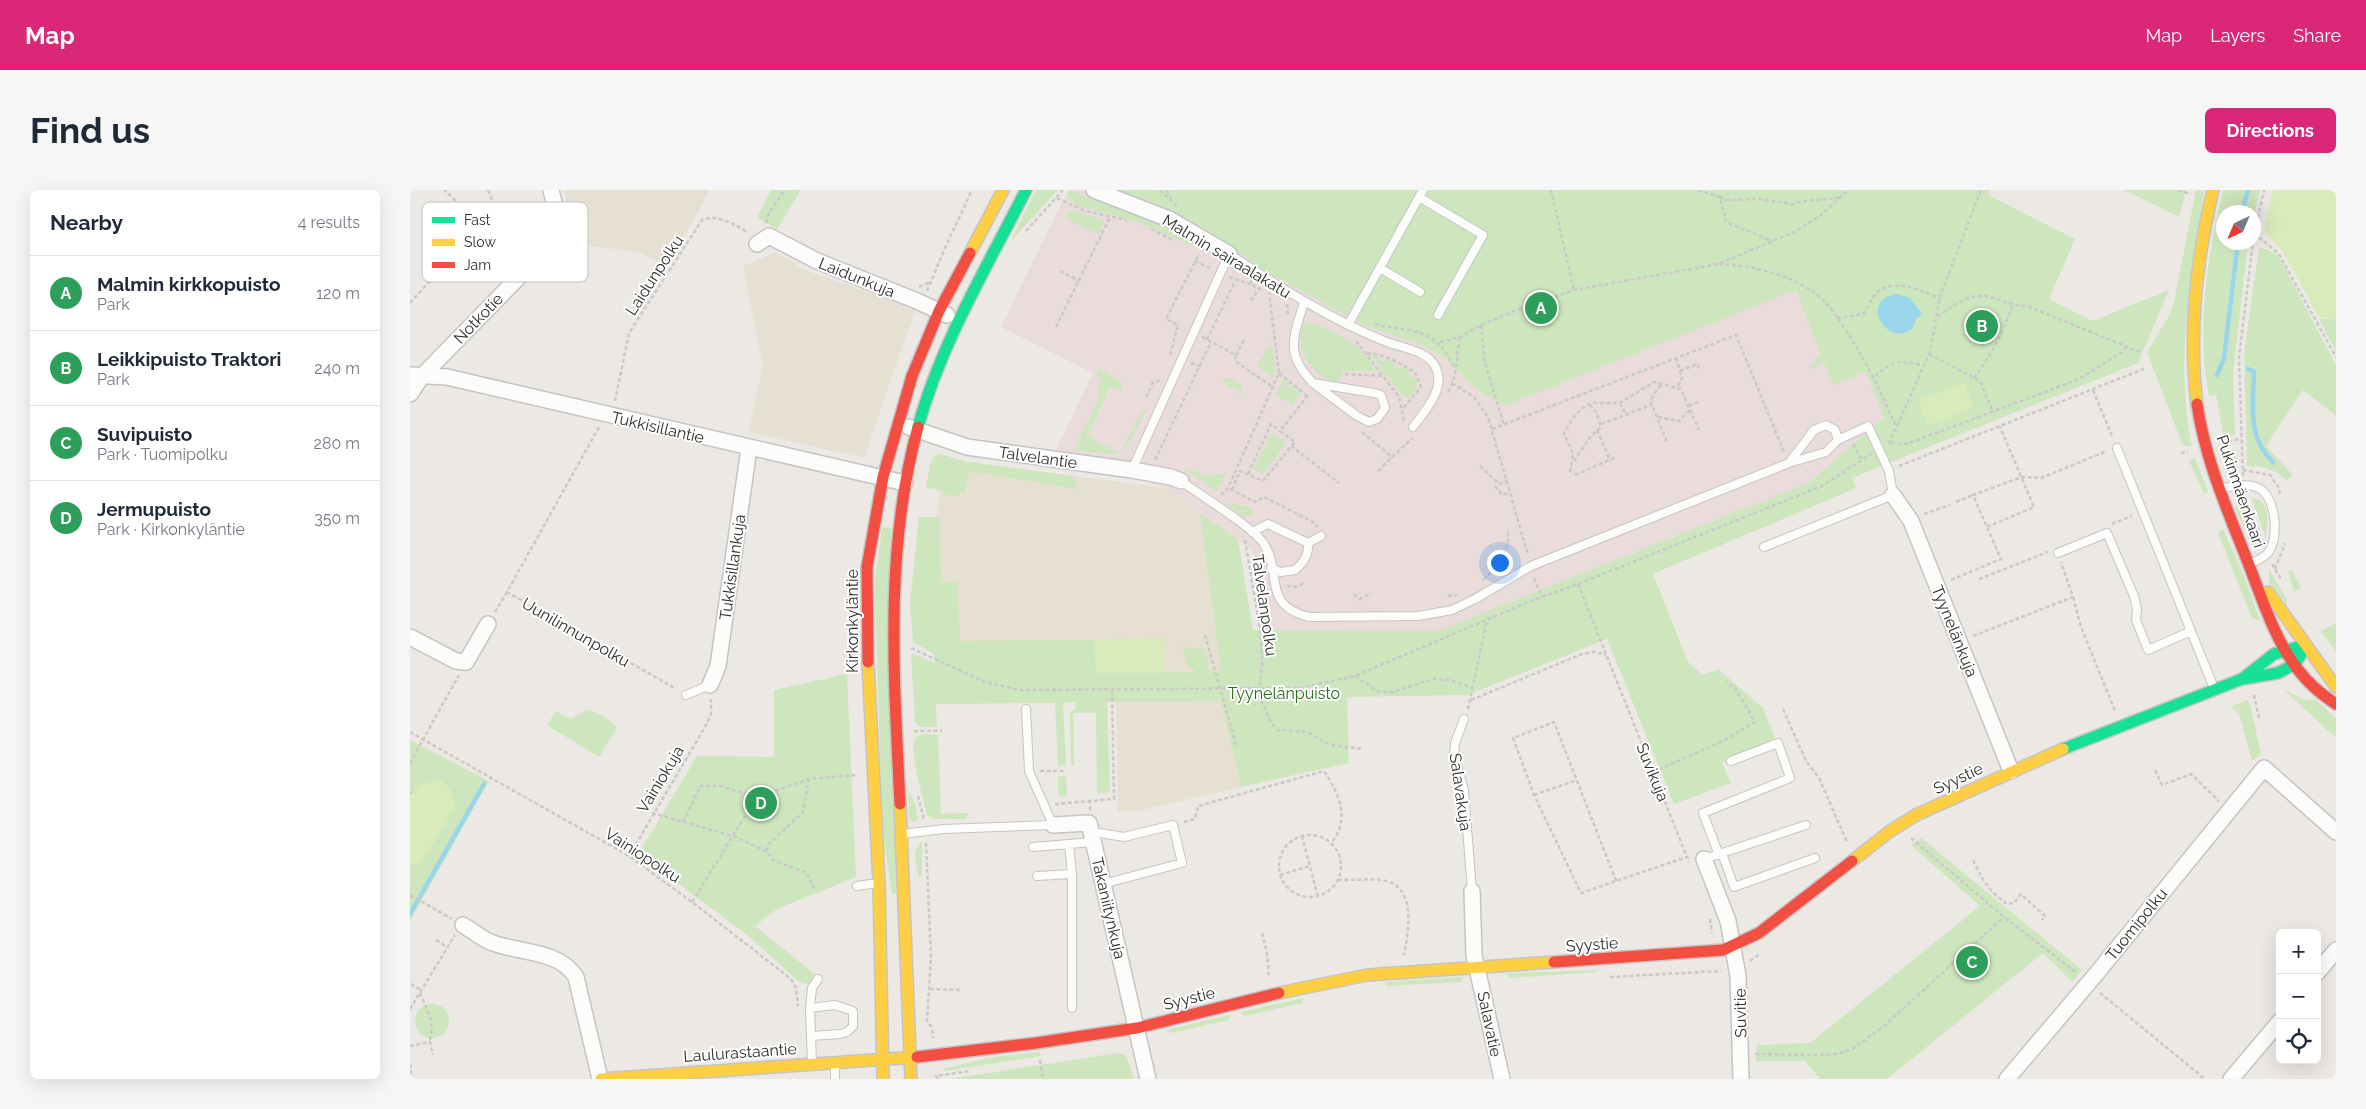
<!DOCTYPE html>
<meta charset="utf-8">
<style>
body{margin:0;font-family:Raleway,sans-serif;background:#f6f6f7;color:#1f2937}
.controls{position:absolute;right:15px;bottom:15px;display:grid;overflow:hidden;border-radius:8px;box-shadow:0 5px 20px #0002}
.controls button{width:45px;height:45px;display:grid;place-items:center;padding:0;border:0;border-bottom:1px solid #e0e1e3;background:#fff;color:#1f2937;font:25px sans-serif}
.compass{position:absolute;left:1806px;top:15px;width:45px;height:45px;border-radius:50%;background:#fff;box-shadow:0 5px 20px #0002;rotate:224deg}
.you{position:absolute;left:1089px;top:372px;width:18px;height:18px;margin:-12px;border:4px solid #fff;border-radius:50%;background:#1a73e8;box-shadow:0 0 0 8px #1a73e833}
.badge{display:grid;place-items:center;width:32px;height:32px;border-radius:50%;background:#db2777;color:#fff;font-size:16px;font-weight:700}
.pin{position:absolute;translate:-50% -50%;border:2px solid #fff;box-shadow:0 1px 5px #0006}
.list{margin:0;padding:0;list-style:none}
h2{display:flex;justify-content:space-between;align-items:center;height:65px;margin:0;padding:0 20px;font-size:21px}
h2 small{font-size:16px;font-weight:400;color:#747a83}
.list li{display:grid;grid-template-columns:32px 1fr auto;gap:15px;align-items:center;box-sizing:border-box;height:75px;padding:0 20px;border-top:1px solid #e0e1e3}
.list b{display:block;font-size:19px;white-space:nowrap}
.list p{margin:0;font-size:16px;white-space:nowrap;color:#747a83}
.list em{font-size:16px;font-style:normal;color:#747a83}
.icon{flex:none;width:28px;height:28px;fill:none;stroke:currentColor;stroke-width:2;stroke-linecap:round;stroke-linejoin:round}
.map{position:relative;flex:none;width:1926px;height:889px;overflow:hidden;border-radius:8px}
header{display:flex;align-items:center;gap:30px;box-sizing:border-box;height:70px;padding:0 25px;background:#db2777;color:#fff}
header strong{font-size:24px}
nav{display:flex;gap:28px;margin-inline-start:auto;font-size:18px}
.intro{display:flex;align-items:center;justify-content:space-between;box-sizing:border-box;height:120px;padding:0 30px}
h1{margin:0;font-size:35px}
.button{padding:12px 22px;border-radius:8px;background:#db2777;color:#fff;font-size:18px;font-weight:700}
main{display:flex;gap:30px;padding:0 30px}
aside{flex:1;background:#fff;border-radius:8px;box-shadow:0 5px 20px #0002}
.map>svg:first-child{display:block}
</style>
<header>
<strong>Map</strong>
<nav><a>Map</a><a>Layers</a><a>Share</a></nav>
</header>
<div class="intro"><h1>Find us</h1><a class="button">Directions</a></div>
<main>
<aside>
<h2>Nearby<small>4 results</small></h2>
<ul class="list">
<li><span class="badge" style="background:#2e9e5b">A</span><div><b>Malmin kirkkopuisto</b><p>Park</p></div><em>120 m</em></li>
<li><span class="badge" style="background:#2e9e5b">B</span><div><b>Leikkipuisto Traktori</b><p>Park</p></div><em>240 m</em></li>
<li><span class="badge" style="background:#2e9e5b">C</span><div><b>Suvipuisto</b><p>Park · Tuomipolku</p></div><em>280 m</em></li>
<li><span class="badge" style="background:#2e9e5b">D</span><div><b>Jermupuisto</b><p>Park · Kirkonkyläntie</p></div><em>350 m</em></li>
</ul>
</aside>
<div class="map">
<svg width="1926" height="889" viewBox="0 0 1926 889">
<rect width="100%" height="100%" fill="#ece8e4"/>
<!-- education -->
<path fill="#e6e0d3" d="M154,0h145l-14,28 -30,46 -28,-12 -68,-9 3,-10z
M366,62l31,19 109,37 -52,150 -116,-26 15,-66 -20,-100z
M558,272l198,26 72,52 2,17 -19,114 -125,2 -1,-33 -161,6 -4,-94 16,-89z
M711,506h99l21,91 -99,23 -24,1 -2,-109z"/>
<!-- medical -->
<path fill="#e9dcdb" d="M658,0h44l94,39 54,39 105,58 55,18 27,16 29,29 28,16 292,-115 37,95 33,-13 18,46 -76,65 -370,148 -173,-1 -12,-79 -87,-63 -110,-38 37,-77 -92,-46z"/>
<!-- green -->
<path fill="#cee6be" d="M361,0h30l-24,39 -20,-11z
M626,0h22l-48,52z
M659,0l81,30 51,25 -4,3 -61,-27 -61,-16 -8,-8z
M702,0h878l-2,5 87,44 -26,60 44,22 76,-31 -31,73 -286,115 4,10 -203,86 35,88 15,13 15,-6 45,39 12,30 -53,25 9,20 -57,21 -67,-165 -140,56 -120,2 2,66 -108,24 -20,-86 -114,1 3,90 -13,2 -1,-81h-23l1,53 -3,-1 -1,-52 5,-4v-7l-12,1 3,62 -8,1 -3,-63 -119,1 1,23h-17l-5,-5 -4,-67 3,-1 20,8v-8l-21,-12 -3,-40 9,-85h21l1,65h16l3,59 135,-1 1,33 99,-1 -9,-9 -3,-16 22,2 4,16 -2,6h14l-21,-158 38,27 15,90 185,1 370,-148 76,-65 -18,-46 -33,13 -10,-25 -9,10 -4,-3 10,-14 -24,-63 -292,116 -28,-17 -29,-29 -27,-16 -55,-18 -105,-58 -54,-39z
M1714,0h62l-7,27z
M1786,0h8c-12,85 -30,171 -12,256h-9l-36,-94 23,-38 4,-12z
M1813,0h37l-6,26v-4h-30v30l24,1 -15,129 2,63 -6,2 -6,-5 -7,-37 -7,1c-13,-70 -2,-137 14,-206z
M661,20l33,10 -4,15 -35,-17z
M1849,58l10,2 9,5 58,110v51l-33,-26 -37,56 27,29 -6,6c-13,-12 -23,-15 -40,-15l-3,-112z
M1909,129h17v33z
M897,131c21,7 63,26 67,50h-32v6l-6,5c-23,-5 -48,-39 -29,-61z
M862,153l3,31 -2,4 -17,-12z
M960,165l8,1v3l6,3 2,-3 8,3 -1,4 7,3 2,-3 9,5 -3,3 5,5 3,-2 2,9 -10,13 -8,-6z
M689,178l22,13 2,8 -5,1 -7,-4 -24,50 32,17 -3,2 -42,-5 26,-54 -4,-3 6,-14 -7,-4z
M820,188l11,7v10l-6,-9 -5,3 -7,-10z
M874,188l16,15 -8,12 -16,-10z
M733,219l3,2 -21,39 -3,-1z
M863,241l13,12 -23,31 -10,-5z
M1822,259l4,2 1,23 -8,-7 -8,-16z
M530,264l28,8 105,14 5,13 -110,-18 -3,22 -5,-2 -1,5 -14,-1 -1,-4 -18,-3 4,-24 5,-8z
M1785,268l13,34 -4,1 -14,-30v-3z
M777,278l21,8 19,-3 -11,18 -31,-21z
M1841,307c21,4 16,24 15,41z
M1832,309l18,50 -7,-2 -18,-39z
M817,313l24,4 2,6 -9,4z
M472,337l9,1 5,366h-4l-10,-67 -7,-244z
M1813,339l21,47 16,45 -8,-3 -34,-85z
M1859,379l18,31v5l-18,-23z
M1882,380l9,18 -7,4 -6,-21z
M1926,433v29l-15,-21z
M437,484l9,203 -79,32 -22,17 57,46 2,4 -4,8 -11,-2 -53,-48 -102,-76 -2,-10 55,-92 77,1v-67z
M1874,500l23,11 8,-2 21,19v20z
M1837,510l3,4 11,50 -9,7 -13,-48 -9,-6z
M176,520c13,2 22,8 31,18l-18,29 -52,-32 9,-14 15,8z
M513,544l15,1 3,79 27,-1 -3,6h-32l-6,-4c-4,-17 -16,-57 -13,-73 1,-5 5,-6 9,-8z
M0,550l79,41 -79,140z
M648,586h8l1,19 -7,2 -2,-5z
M498,600l7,14 3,16 -5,2 -4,-4z
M1511,648l161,132 -10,12 -29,-29 -156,126h-67l-15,-18h-49l1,-16 53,-2 170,-137 -69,-61z
M512,652v32l-3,4c-2,-13 -9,-27 3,-36z
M1189,780l-2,2 -89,6 -1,-5z
M1052,787v5l-76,4 -1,-4z
M894,808l-2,5 -58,13 -4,-4z
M5 831a17 17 0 1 1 34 0a17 17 0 1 1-34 0Z
M820,825l-1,5 -58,13 -5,-3z
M630,862l1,4 -96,15 -3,-2 51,-12z
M707,863l9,2 8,24h-184z"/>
<!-- pitch -->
<path fill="#d9eabb" d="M1863,0h63v129l-17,-1 -37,-68 -14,-15 -4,-7z
M1554,192l10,26 -46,18 -10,-26z
M755,448l-1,34 -68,1 -1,-33z
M29,590c12,6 16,16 15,28l-28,49 -6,6 -10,2v-68c6,-11 17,-16 29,-17z"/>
<!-- water -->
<path fill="#99d6ec" d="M1488,104l12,4 12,16 -6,5 -3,9c-26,22 -56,-30 -15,-34z"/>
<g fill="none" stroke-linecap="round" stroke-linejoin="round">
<!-- stream -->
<path stroke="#99d6ec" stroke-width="4.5" d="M1832,22l6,-22
M1838,179l6,3c-1,33 -7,66 19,90
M1807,185l7,-17 14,-116
M0,724l74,-130"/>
<defs>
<path id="lane" d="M1009,7l64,38 -45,80
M970,78l40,24
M894,112c-10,35 -20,51 9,81l44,33 12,6 8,-3 8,-11 -4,-13 -7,-2 -61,-10
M938,135l75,-135
M1707,258l97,240
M722,280l97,-216c50,32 98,64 153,86 17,8 44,9 53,26 12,22 -10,45 -22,61
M771,291c19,14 72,46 83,63 19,30 -3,61 45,73l109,-1 34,-6 25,-12 54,-32 258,-103 37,-11 12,-12 -3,-10 -9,-5 -12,5 -25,33
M1811,298c12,-1 28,-6 39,1 16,9 20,51 7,65 -4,4 -11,7 -17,10
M842,342l16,-8 40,19
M1354,357l129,-52 -4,-24 -21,-45 -30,14
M1648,363l49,-20 27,63 3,13 -1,11 12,30 43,-19
M861,378l10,4 14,-2c9,-8 14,-15 13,-27l13,-7
M276,505l24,-10
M1054,529l-9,24 -1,12 10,35 8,101
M492,644l42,-5 109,-4 -24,-54 -3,-62
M681,645l9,-2 24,4 49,-12 9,38 -79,21
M659,655l3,29v134
M623,657l60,-5
M1312,663l12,34 81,-29
M1309,665l-16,-42 87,-35 -12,-35 -47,18
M1294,669l102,-34
M627,686l35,-2
M447,696l20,-3
M400,818l2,-20 6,-9
M401,846l-1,-28 25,-3 18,6v15l-6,6 -7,2 -29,2 1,27
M425,889v-16"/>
<path id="street" d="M684,0l75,29 60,35
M347,54l12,-8 48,25 100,40 30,14
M0,185l37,2 458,106
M0,204l12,-18 134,-137c7,-14 -2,-34 -5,-49
M499,237l58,20 165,23 39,7 10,4
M1483,305l18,26 100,250
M0,447l46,24 10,1 22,-38
M300,495l8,-19 31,-218
M643,635l36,-2 59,256
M1294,669l24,62 10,55 3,103
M1062,701l2,64 28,124
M53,735c9,5 20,15 30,18 27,10 66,7 83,34l24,102
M1907,783l19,-23
M1597,889l90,-106 167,-205 72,64
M1821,889l49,-58"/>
<path id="fast" d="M508,237c23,-84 69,-160 108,-237
M1832,489l32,-25 24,-7
M1653,559l179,-70 36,-6 17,-9 11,-18"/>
<path id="slow" d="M560,63l33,-63
M1787,214c-9,-73 -1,-143 16,-214
M1858,402l68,95
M458,472l11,221 4,196
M490,614l11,275
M1442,671l37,-29 27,-17 147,-66
M869,803l88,-18 187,-13
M191,889l316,-22"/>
<path id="jam" d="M1787,214c8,55 30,105 50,156 15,38 27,79 52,111 11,14 23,24 37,33
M458,472l-1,-95 16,-90 29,-101 27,-65 31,-58
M490,614c-6,-127 -16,-253 18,-377
M1144,772l169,-12 36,-17 93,-72
M507,867l119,-14 101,-15 142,-35"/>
</defs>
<!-- lane casing -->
<use href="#lane" stroke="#c5c4c5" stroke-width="10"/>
<!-- street casing -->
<use href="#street" stroke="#c5c4c5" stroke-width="18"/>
<!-- fast casing -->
<use href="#fast" stroke="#c5c4c5" stroke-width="14"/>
<!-- slow casing -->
<use href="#slow" stroke="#c5c4c5" stroke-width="14"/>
<!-- jam casing -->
<use href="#jam" stroke="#c5c4c5" stroke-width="14"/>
<!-- path -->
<path stroke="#c9c9c8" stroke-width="2.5" stroke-dasharray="4 2.5" stroke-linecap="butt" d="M78,0l11,26 31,29
M750,0l17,16
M757,0l4,8
M1141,0l23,100
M1288,0l22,7 6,25 46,19
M1768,0l13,4
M0,3l2,-3
M1310,7l7,3 32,-1 34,5 12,-3 34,-3
M647,8l28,13 42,9
M356,33l3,-10 16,-23
M741,39l22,11
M616,41l37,-41
M1844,43l25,21 57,103
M1844,47l10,-47
M785,71l15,7
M1309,74c36,2 79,11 106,38 6,6 11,14 16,21 23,33 39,67 55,104
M650,81l19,10
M819,87l21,7
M842,90l-2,4 12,6
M509,97l11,-5
M517,101l18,-43 27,-58
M841,111l8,-13
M0,113l37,-41 25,-41 -2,-7 -26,-24
M877,114l1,11
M1528,127c13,-10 28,-23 46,-21 15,2 26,10 43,10l113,46
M1427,128l26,-4c5,-5 6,-12 10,-17 17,-23 47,-6 67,1
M965,134c37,9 61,2 79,44
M1071,135l4,38 19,62
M646,137l54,-110
M792,147l34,18 -1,6 39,27
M797,150l28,-59
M946,151l43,56 5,24
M1030,152l20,-5 21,-12 33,-14 60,-21 144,-26 78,-33 25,-16 27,-25
M957,164c11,-3 40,12 49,20l5,13 -18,22
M1519,164l51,27 13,31
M760,165l8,-30 -12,-6 33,-65
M826,165l9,-17
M1266,168l6,20 -5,10
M781,173l10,4
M1270,181l17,-7 2,4
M869,183l28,23
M935,184l38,2
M1465,186c18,-16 23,-16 47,-11
M1564,188c17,-23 29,-44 38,-72
M1042,193l22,14 14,20 40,138
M1251,195l-8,10 -2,8 16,39
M1683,200l20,48
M1038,202c10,-16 8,-37 12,-55
M736,207l7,-15 7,-2
M205,211l14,-68 73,-113c12,-7 36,5 46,13
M1210,213l6,12
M1279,216l9,-4
M1248,227l21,4 11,-11
M1191,234l50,-19
M189,237l-92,165 169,97
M1082,239l244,-94 48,117
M1187,240l13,30
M952,242l30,25 21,-19
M1481,253l16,1 172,-65 42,-26 5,-6
M1812,253l18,-4
M1443,254l9,16
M1479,254l41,-92 10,-56 41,-106
M881,256l48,37
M1771,263l7,-1
M747,270l-1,-2 55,-116
M1164,271l17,-25 10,-9 -5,-15 -6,-7
M1070,276l19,18 8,-3
M1489,276l247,-98
M1833,280l27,5 9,13 1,7
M968,281l14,-14
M1160,282l3,-18 -9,-21 11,-18 7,-7 10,-5h28l34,-21 27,7 18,41
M838,284l23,-50 9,7
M1165,285l41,-18
M1833,286l-4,-119 14,-115
M1085,296l7,9 8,-2
M820,299l25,13 9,-5 51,26 2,4
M822,300l8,-19 23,10 32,-39 -15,-11 29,-37
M811,305l7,-7 51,-115 -10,-80
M1836,307l16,44
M1546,312l17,-7
M1514,324l26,-9
M1702,334l20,-8
M1577,337l47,-20 -34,-80
M835,350l16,96 1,29 -3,31 13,28 6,6 30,2 16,10 12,4 27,3
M1862,374l9,15
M1865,379l10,-26
M1124,388l8,19
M1569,389l69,-27
M1073,390c15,-14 27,-29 25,-51
M1541,390l50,-21 -28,-64 49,-18 19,1 66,-27
M1168,394l109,273
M877,396l10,1 8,-5
M944,404l6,5 11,-6
M1038,406l9,-1
M1663,407l8,30 34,84
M85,422l12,-20
M795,445l31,110
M1563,446l100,-39 -12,-35
M501,458l74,34 35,8 279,-2 56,-12 178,-76 45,-16 244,-98 49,-32
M945,486l22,15 15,1 42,-13 16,1 23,8
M1844,505l5,23
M1061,510l111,-46 13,-2 11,3
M1058,519l19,-89
M1373,519l23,52 13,17 28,64
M504,541h28
M0,542l219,124 63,46 99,77 5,9 2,18
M0,573l49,-88
M1745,580l7,15 29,-11 28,27
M630,581h26
M1243,582l68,-30 34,-20 -20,-34 -9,-6
M0,602l2,1
M1124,605l43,-15
M508,606l6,24
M645,614l35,-3
M680,620v-9l24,-2 -2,-109
M242,623l81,23 33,15 7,9 34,13 7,16
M273,632l18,-36h19l37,11
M774,632l11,-3 3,-13 126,-35c15,23 27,48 7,72
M869 676a31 31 0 1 1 62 0a31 31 0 1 1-62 0Z
M892,646l16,61
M1501,648l93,79 73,56
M516,653l5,114 -4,64 5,7 1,10
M356,661l3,-7 34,-32 6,-33
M219,666l76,-129 6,-13v-15
M1563,670c9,19 16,32 34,44l7,-1 7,-9 24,22 -3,4
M870,685l30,-9
M928,690c14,0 29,-1 43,0 36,4 28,50 23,75
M1206,691l-62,-159 -41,16 21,57 47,98 106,-36 2,5
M0,705l42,24
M282,712l65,-105 52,-18 48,-4
M1300,729l2,14
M852,743l5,20 2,25
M26,750l11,7
M1340,771l10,-7
M1200,787l111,-6
M1,794l10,6
M520,799l30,1
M10,803l12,29 -2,20
M1690,803l105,86
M0,819l45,-74
M0,856l20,-4 3,13
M1345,864l65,1 17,-1 15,-5 31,-22 121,-110
M630,870l3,19
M0,874l2,15
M528,889l-2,-3 34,-5"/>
<!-- lane -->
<use href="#lane" stroke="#fcfcfb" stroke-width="8"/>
<!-- street -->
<use href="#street" stroke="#fcfcfb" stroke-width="15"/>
<!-- fast -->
<use href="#fast" stroke="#16e098" stroke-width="11"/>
<!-- slow -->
<use href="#slow" stroke="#ffcf43" stroke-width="11"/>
<!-- jam -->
<use href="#jam" stroke="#f24e42" stroke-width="11"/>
</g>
<g text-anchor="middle" stroke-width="4" stroke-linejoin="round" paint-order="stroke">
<!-- street labels -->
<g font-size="16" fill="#2e2e2e" stroke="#fff">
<text transform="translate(817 66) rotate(31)" y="6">Malmin sairaalakatu</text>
<text transform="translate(244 85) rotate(-57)" y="6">Laidunpolku</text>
<text transform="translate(447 87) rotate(22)" y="6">Laidunkuja</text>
<text transform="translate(68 128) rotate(-46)" y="6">Notkotie</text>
<text transform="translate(248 237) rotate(13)" y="6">Tukkisillantie</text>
<text transform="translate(628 267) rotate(8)" y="6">Talvelantie</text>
<text transform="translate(1831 301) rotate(71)" y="6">Pukinmäenkaari</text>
<text transform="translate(322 377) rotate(-82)" y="6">Tukkisillankuja</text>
<text transform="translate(855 415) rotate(82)" y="6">Talvelanpolku</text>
<text transform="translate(442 431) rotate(-90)" y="6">Kirkonkyläntie</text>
<text transform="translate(1545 441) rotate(68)" y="6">Tyynelänkuja</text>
<text transform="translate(166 442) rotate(30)" y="6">Uunilinnunpolku</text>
<text transform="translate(1243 582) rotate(68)" y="6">Suvikuja</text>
<text transform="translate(1548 588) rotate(-25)" y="6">Syystie</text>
<text transform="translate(250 589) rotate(-59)" y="6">Vainiokuja</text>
<text transform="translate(1051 602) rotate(82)" y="6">Salavakuja</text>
<text transform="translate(233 665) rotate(33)" y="6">Vainiopolku</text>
<text transform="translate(699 718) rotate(77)" y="6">Takaniitynkuja</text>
<text transform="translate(1726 734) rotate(-51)" y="6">Tuomipolku</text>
<text transform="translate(1182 754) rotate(-4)" y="6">Syystie</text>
<text transform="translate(779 808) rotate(-14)" y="6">Syystie</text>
<text transform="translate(1330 823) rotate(-91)" y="6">Suvitie</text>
<text transform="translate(1080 834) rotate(78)" y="6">Salavatie</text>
<text transform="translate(330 862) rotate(-4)" y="6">Laulurastaantie</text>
</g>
<!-- park labels -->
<g font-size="16" fill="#2c6e1b" stroke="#fff">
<text x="874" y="509">Tyynelänpuisto</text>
</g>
</g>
<!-- legend -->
<rect x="12" y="12" width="166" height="80" rx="8" fill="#fff" stroke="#c0c0c0" stroke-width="1"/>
<rect x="22" y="27" width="23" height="6" fill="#16e098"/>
<rect x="22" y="49" width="23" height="7" fill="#ffcf43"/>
<rect x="22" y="72" width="23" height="6" fill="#f24e42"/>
<g font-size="14" fill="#2e2e2e">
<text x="54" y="35">Fast</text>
<text x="54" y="57">Slow</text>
<text x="54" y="80">Jam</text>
</g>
</svg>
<div class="controls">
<button>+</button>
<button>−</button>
<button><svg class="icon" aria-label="locate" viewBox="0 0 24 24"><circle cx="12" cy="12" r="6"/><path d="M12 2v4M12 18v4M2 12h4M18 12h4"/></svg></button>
</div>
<svg class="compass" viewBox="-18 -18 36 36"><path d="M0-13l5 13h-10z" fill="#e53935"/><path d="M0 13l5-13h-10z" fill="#747a83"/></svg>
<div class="you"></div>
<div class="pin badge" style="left:1131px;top:118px;background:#2e9e5b">A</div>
<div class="pin badge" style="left:1572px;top:136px;background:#2e9e5b">B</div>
<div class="pin badge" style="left:1562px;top:772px;background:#2e9e5b">C</div>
<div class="pin badge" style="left:351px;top:613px;background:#2e9e5b">D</div>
</div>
</main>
